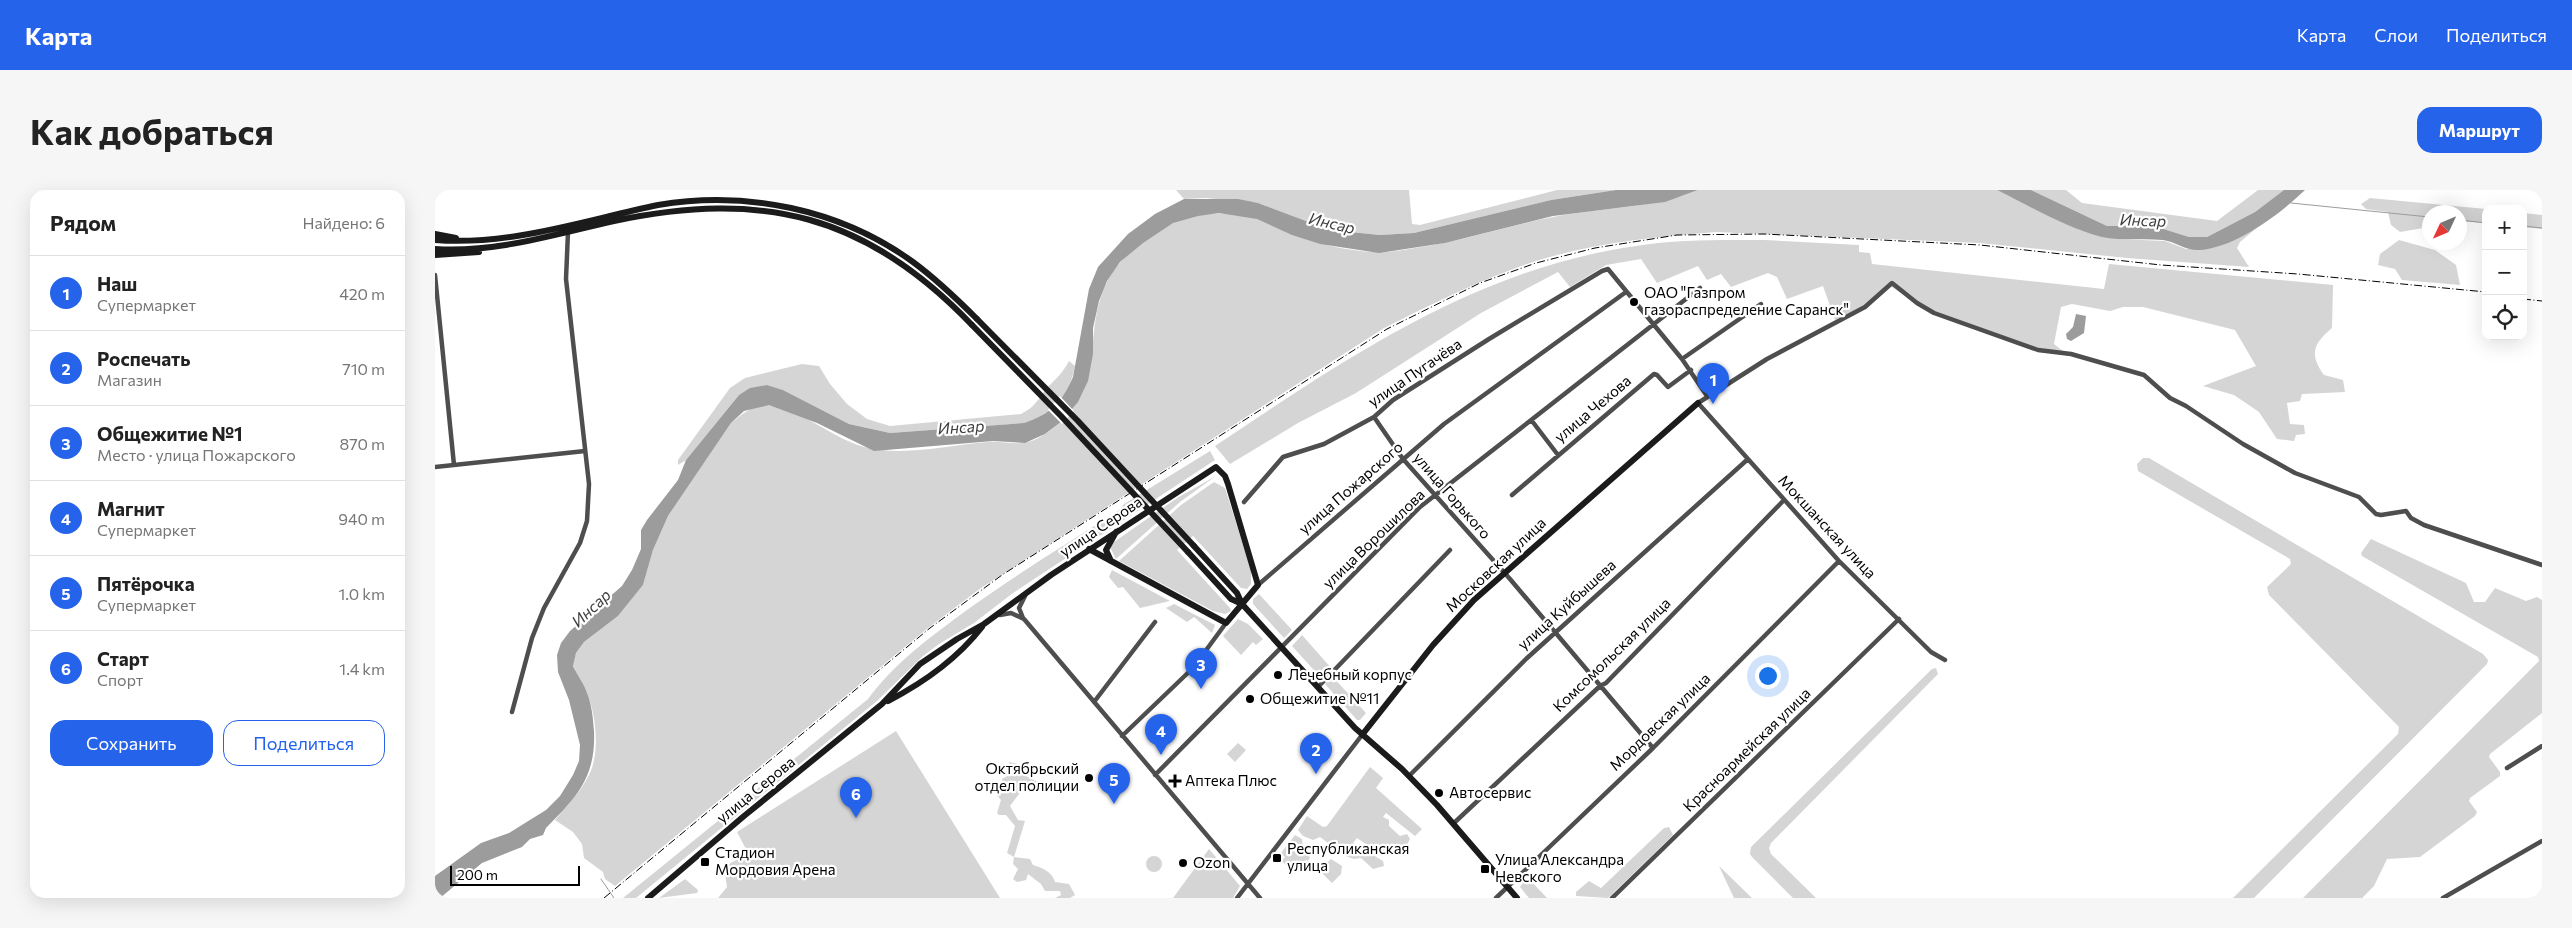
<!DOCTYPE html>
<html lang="ru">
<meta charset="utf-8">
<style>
body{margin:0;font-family:Commissioner,sans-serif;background:#f6f6f6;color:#222}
.controls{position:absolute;right:15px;top:15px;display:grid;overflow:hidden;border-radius:10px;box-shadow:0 5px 20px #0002}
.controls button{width:45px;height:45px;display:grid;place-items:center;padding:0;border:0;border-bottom:1px solid #e0e0e0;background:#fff;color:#222;font:25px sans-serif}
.compass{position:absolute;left:1987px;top:15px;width:45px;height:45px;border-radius:50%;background:#fff;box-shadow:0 5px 20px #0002;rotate:226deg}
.scale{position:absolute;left:15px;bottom:12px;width:130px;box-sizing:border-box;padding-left:5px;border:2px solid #000;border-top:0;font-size:14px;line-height:18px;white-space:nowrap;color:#000;-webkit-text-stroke:4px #fff;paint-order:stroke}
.you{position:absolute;left:1332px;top:485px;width:18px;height:18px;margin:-12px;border:4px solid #fff;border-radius:50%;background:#1a73e8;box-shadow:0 0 0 8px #1a73e833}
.badge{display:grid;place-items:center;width:32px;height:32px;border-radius:50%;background:#2563eb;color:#fff;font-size:16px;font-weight:700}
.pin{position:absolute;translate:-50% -41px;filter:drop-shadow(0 1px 2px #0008)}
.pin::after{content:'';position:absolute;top:26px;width:18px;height:15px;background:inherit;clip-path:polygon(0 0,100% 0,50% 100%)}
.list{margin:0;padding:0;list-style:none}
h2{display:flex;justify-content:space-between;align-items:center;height:65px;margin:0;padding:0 20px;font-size:21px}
h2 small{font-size:16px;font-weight:400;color:#767676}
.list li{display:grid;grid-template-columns:32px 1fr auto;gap:15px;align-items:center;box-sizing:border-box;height:75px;padding:0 20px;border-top:1px solid #e0e0e0}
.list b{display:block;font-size:19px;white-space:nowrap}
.list p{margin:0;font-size:16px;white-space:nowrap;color:#767676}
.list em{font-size:16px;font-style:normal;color:#767676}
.actions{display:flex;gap:10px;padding:15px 20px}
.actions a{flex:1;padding:11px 0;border:1px solid #2563eb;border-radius:15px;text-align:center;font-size:18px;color:#2563eb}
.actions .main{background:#2563eb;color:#fff}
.icon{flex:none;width:28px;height:28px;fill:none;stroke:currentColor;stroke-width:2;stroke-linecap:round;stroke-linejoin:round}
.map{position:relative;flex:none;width:2107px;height:708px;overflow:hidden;border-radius:15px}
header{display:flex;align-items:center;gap:30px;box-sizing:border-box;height:70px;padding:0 25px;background:#2563eb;color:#fff}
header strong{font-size:24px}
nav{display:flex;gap:28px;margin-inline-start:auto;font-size:18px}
.intro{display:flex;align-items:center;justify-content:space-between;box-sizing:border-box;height:120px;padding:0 30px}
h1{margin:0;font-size:35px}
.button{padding:12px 22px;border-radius:15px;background:#2563eb;color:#fff;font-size:18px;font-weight:700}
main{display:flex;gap:30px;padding:0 30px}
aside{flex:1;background:#fff;border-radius:15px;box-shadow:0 5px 20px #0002}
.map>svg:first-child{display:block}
</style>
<header>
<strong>Карта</strong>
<nav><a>Карта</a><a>Слои</a><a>Поделиться</a></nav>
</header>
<div class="intro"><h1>Как добраться</h1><a class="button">Маршрут</a></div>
<main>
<aside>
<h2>Рядом<small>Найдено: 6</small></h2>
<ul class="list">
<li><span class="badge">1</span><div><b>Наш</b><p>Супермаркет</p></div><em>420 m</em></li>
<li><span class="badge">2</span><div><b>Роспечать</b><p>Магазин</p></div><em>710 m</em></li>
<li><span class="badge">3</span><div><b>Общежитие №1</b><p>Место · улица Пожарского</p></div><em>870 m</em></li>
<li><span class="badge">4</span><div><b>Магнит</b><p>Супермаркет</p></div><em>940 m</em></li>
<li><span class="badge">5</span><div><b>Пятёрочка</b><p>Супермаркет</p></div><em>1.0 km</em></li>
<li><span class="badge">6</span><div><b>Старт</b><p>Спорт</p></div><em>1.4 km</em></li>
</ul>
<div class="actions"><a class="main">Сохранить</a><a>Поделиться</a></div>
</aside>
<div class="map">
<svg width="2107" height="708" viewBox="0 0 2107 708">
<rect width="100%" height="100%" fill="#fff"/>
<!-- green -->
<path fill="#d5d5d5" d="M741,0h233l3,34 8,1 137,-35h59l-65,10 -137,33 -34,2 -50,-5 -72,-27 -52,-5 -22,1z
M1263,0h299l83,40 37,9 48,2 21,8 34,-4 39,-19 -19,16 -3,6 12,19 -122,-9 -148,-15 -263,-11c-65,5 -131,12 -192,33 -48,17 -94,40 -140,63l-403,260 -53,40 -313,258 -10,-7 -2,-7 -19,-14 -2,-14 -9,-12 -18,-12c13,-15 27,-30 35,-47 10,-22 6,-59 -3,-80 -3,-10 -10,-18 -14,-28l3,-12 8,-11 34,-26 25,-31 10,-35 15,-34 63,-93c11,-9 24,-20 40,-18 33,6 61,33 93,42 40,10 84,-2 124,-5 12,-1 23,2 35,1 10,-1 22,-8 30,-15 56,-44 28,-89 53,-144 11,-25 42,-48 66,-61 25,-12 57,-12 84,-5 14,4 27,14 41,18 25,9 51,15 78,16 13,1 27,-2 40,-4 47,-7 92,-22 138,-31 49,-10 99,-8 145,-27z
M1596,0h35l16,13 135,18 41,-31h26l-29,22 -48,25h-18l-35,-11h-47z
M1935,8l116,11v14l-26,-2 -1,-9h-30v15l-29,5 -9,-7 -3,-13 -22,-3 -5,-5z
M2088,23l19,2v14l-19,-2z
M1329,50l95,5v7l11,1 2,11 232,25 5,-25 224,21 -1,43c-19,16 -23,26 -8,47l19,5 2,12 -43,2 -2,7 -13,2 3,21 14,1 1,9 -9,1 -2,6 -17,-2 -18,-27 -25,-17 -31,-9 53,-20 -21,-36 -92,-23h-20l-13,4 -38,-7 -11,3 -7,37 15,12 -31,-5 -106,-38 -42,-27 -28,22 -27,12 -12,-34 -36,13 -10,-22 -9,-4 -37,14 -10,-13 -14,6 -9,-14 -41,17 -16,-24 -35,6 -36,22 -12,-15 -77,41 -125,80 -58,30 -68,41 -15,-18c132,-88 260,-177 421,-200 42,-7 85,-6 128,-6z
M1964,50l36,10 21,15 4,20 -58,-5 -7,-11 -17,-4 2,-11z
M634,171l6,5c-6,30 -22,48 -51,57l-134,10 -41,-9 -66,-34 -16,-5 -28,10 -53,65 -8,5v-5l52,-72 15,-10 57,-14 17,2 11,18 17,20 20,15 23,7 131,-12c17,-9 16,-15 28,-28 8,-8 14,-14 20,-25z
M775,261l5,9 -202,133 -39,30 -35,21 -16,12 -46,45 -241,197h-13l245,-199c26,-35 57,-58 92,-84 51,-37 104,-70 157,-103l7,-8z
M1708,268h6l334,196 5,6 -1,4 -233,234h-21l165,-164 1,-7 -130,-132 -2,-8 24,-23 -1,-5 -152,-88 -1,-7z
M781,286l-36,26 -64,57 -6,-12 4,-5 63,-44z
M779,292l11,6 26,82v14l-4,5 -6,-1 -48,-52 -16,14 53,58 1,3 -6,3 -12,-3 -94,-50 62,-56z
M1936,349l95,44 8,19h11l10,-14 31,13 11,-4 5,3v113l-52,41 -1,3 11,15v4l-30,22 -1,3 8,11 -2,4 -55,41 -33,2 -13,27 -12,12h-59l236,-237 -1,-4 -176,-101 -1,-3z
M677,380l58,31 -30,7 -17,-21 -5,1 -9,-11z
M824,404l33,36 -8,8 -31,-34v-5z
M739,414l41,21 -3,8 -18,-16 -7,5 -21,-14z
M803,429l10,5 15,15 -7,6 -3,-3 -12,13 -18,-19z
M867,445l30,34 -10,10 -30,-33z
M1501,478l2,6 -167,169 -2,5 2,6 45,44h-23l-41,-41 -2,-3 1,-7 181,-178z
M897,486l34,37 -6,7h-3l-32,-36z
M461,541l104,167h-282l9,-11 -3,-20 24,-14 -11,-21z
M803,553l8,7 -11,12 -8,-8z
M574,572l24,5v5l-6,-1 -3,4 16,8 -1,4 -4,2 -6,-5h-11l1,10 -9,12 8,14 7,1 -11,36 16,2 3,6c10,3 19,7 22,17l14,2 6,11 -5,3h-15l6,-3 -1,-4h-15l-4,-7 -13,-10 -2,6 -9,2 -4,-3 5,-10 -5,-5 1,-7 -7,-4 8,-27 -9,-11h-7l-2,-2 4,-13 -4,-5 6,-12 -1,-4 7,-4z
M935,577l13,11 -7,10 46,41 -7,7 -29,-23 -3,4 6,3v6l11,10 7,-2 3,5 -6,12 -7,5 -10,-7 -5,6 -25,-17 -4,5 30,18 1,5 -11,3 -12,-11 -7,1 -20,-7 -2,-6 -12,-9 -7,3 -10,-4 -5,-6 9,-14 16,11 4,-1z
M1234,637l4,8 -65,63 -32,-2v-4l13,-11 12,7 63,-60z
M860,645l7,4 1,9 7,9 -2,4 -2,-1 -6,5 -4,-5 -1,6 -6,2 -7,-7 3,-4 -4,-4z
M774,659l31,37 -7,12h-60z
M711 674a8 8 0 1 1 16 0a8 8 0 1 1-16 0Z
M896,669l11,7 -1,8 -9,9 -13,-13z
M1284,676l33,32h-18z
M250,689l13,11 -1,3 -38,5z
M1091,689l5,2 16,17h-18l-9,-11z"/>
<!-- water -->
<path fill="#9c9c9c" d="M1181,0h82l-33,12 -112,14 -108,27 -66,10 -59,-9 -28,-9 -35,-16 -38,-6 -21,3 -25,7 -30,20 -23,19 -13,19 -8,20 -6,27v26l-5,27 -10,21 -16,19 -17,13 -20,9 -32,-2 -119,10 -57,-28 -48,-18 -25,6 -13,12 -63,93 -15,34 -10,35 -25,31 -34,26 -8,11 -3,13c4,9 11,17 14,27 5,12 6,26 7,38 2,46 -17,66 -48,97l-3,7 -13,4 -8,8 -40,16 -42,35h-5v-22l46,-33 28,-10 37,-23 14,-14 13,-21 6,-14 1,-16 -11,-45 -11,-28 -1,-17 4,-12 9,-12 52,-45 10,-16 9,-21v-19l6,-10 31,-40 8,-20 53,-65 11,-7 17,-3 16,5 66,34 41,9 134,-10c27,-9 38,-21 49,-46l16,-88 9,-22 30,-33 27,-20 29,-15h54l20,4 72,27 50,5 34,-2 137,-33z
M1562,0h34l76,36h47l35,11h18l48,-25 29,-22h21c-26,25 -69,57 -105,60 -14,1 -24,-8 -37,-10 -20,-2 -41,1 -61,-3 -36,-9 -72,-31 -105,-47z
M1641,124l10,2 -2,17 -13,8 -4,-2 -1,-5 7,-7z"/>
<!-- pier -->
<path fill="#fff" d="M625,206l14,15 -12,13 -14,-14z"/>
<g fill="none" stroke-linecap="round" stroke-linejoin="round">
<!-- stream -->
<path stroke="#9c9c9c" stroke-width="1" d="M1856,13l138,14
M2024,30l27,3
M2088,36l19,2
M166,689l13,19"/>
<!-- street -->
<path stroke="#4e4e4e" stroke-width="4.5" d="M0,85l19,190
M1247,169l79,-55
M939,227l29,42 107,120 143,169
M1097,231l26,34
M0,277l150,-16
M1077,305l142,-121 3,1 11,12 23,-17
M809,312l39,-45 41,-13 50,-27 19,-17 96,-61 113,-68 6,-2 74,90 25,37
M823,395l186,-161 182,-132
M565,425l11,-2 13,6 236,279
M588,428l-4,-10 6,-12
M1510,470l-14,-8 -92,-91 -141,-158 69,-44 98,-52 27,-24 25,20 17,10 104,37 33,4 73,21 26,23 16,8 57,38 52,29 64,24 17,17 5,1 25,-4 5,7 13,7 118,40
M883,497l132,-137
M659,512l61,-80
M77,522l20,-74 12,-30 36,-65 7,-22 2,-37 -23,-205 2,-47
M687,546l71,-68 33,-45
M2072,578l35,-22
M720,585l265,-268 280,-219
M974,586l117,-117 222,-200
M1019,633l146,-137 6,-3 178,-183
M802,708l125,-163
M1061,708l157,-150 186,-187
M1177,708l287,-279
M2008,708l99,-57"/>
<!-- secondary -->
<path stroke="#1b1b1b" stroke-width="6" d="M0,44l21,4
M0,50c76,6 150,-20 223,-35 88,-15 182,4 255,57 23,17 44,37 64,57
M0,59c62,4 120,-15 179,-28 149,-31 252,-7 358,104
M0,65l44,-3
M759,356l43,47 5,11 113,124 47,41 35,36 80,93
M753,362l43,47 11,5
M676,371l-5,-11 10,-18
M453,511c35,-18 69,-42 94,-74
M927,545l71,-90 41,-45 224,-197
M213,708l96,-82 138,-112 38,-40 37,-25 27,-15 67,-49 165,-108 9,9 3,8 30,101 -32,38 -137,-74"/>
<!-- rail -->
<path stroke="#000" stroke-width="1" stroke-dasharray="8 2.5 1 2.5" stroke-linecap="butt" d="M2088,109l19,2
M169,708l326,-270 72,-53 385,-246 93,-46 56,-20 59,-15 82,-13 87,-1 216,11 181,20 137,9 188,18"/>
<!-- secondary-bridge -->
<path stroke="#1b1b1b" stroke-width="6" d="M542,129l101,102 116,125
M537,135l89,91 127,136"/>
</g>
<!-- markers -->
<g fill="#000" stroke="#fff" stroke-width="2">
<circle cx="1199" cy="112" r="5"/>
<circle cx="843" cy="485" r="5"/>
<circle cx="815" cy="509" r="5"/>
<circle cx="654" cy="588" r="5"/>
<path d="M737.5 583.5h5v5h5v5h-5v5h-5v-5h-5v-5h5z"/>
<circle cx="1004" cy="603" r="5"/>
<rect x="837" y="663" width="10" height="10" rx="2.5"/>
<rect x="265" y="667" width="10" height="10" rx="2.5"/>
<circle cx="748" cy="673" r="5"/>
<rect x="1045" y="674" width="10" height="10" rx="2.5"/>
</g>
<g text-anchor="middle" stroke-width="4.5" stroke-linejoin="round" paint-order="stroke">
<!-- poi labels -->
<g font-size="15" fill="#000" stroke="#fff" text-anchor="start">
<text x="1209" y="108">ОАО "Газпром<tspan x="1209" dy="17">газораспределение Саранск"</tspan></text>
<text x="853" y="490">Лечебный корпус</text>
<text x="825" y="514">Общежитие №11</text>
<text x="644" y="584" text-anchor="end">Октябрьский<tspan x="644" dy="17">отдел полиции</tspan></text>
<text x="750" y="596">Аптека Плюс</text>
<text x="1014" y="608">Автосервис</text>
<text x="852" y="664">Республиканская<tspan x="852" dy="17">улица</tspan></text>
<text x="280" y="668">Стадион<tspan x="280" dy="17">Мордовия Арена</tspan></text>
<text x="1060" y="675">Улица Александра<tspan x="1060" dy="17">Невского</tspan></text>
<text x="758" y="678">Ozon</text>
</g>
<!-- street labels -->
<g font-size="15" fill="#000" stroke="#fff">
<text transform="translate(980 183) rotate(-34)" y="5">улица Пугачёва</text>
<text transform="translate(1158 219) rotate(-40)" y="5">улица Чехова</text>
<text transform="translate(916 298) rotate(-41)" y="5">улица Пожарского</text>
<text transform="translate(1017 306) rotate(49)" y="5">улица Горького</text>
<text transform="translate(666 337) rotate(-34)" y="5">улица Серова</text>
<text transform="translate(1392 337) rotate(47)" y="5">Мокшанская улица</text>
<text transform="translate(939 349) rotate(-44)" y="5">улица Ворошилова</text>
<text transform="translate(1061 375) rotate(-43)" y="5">Московская улица</text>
<text transform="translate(1132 415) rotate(-42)" y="5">улица Куйбышева</text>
<text transform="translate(1177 465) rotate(-44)" y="5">Комсомольская улица</text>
<text transform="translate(1225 532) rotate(-44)" y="5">Мордовская улица</text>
<text transform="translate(1312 560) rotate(-44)" y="5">Красноармейская улица</text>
<text transform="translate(321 600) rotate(-39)" y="5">улица Серова</text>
</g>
<!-- water labels -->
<g font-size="16" font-style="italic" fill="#3d3d3d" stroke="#fff">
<text transform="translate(1708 30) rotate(2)" y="6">Инсар</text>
<text transform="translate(897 33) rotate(13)" y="6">Инсар</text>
<text transform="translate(526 237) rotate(-4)" y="6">Инсар</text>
<text transform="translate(156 418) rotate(-43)" y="6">Инсар</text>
</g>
</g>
</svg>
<div class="controls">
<button>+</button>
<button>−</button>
<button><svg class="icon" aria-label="locate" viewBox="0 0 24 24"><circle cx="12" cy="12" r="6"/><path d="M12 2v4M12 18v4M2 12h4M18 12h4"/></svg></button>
</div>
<svg class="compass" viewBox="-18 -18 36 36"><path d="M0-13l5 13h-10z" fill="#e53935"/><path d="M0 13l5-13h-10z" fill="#767676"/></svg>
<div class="scale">200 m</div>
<div class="you"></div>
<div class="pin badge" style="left:1278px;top:214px">1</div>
<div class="pin badge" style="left:881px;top:584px">2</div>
<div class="pin badge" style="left:766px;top:499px">3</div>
<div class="pin badge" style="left:726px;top:565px">4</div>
<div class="pin badge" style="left:679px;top:614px">5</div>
<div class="pin badge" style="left:421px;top:628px">6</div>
</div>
</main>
